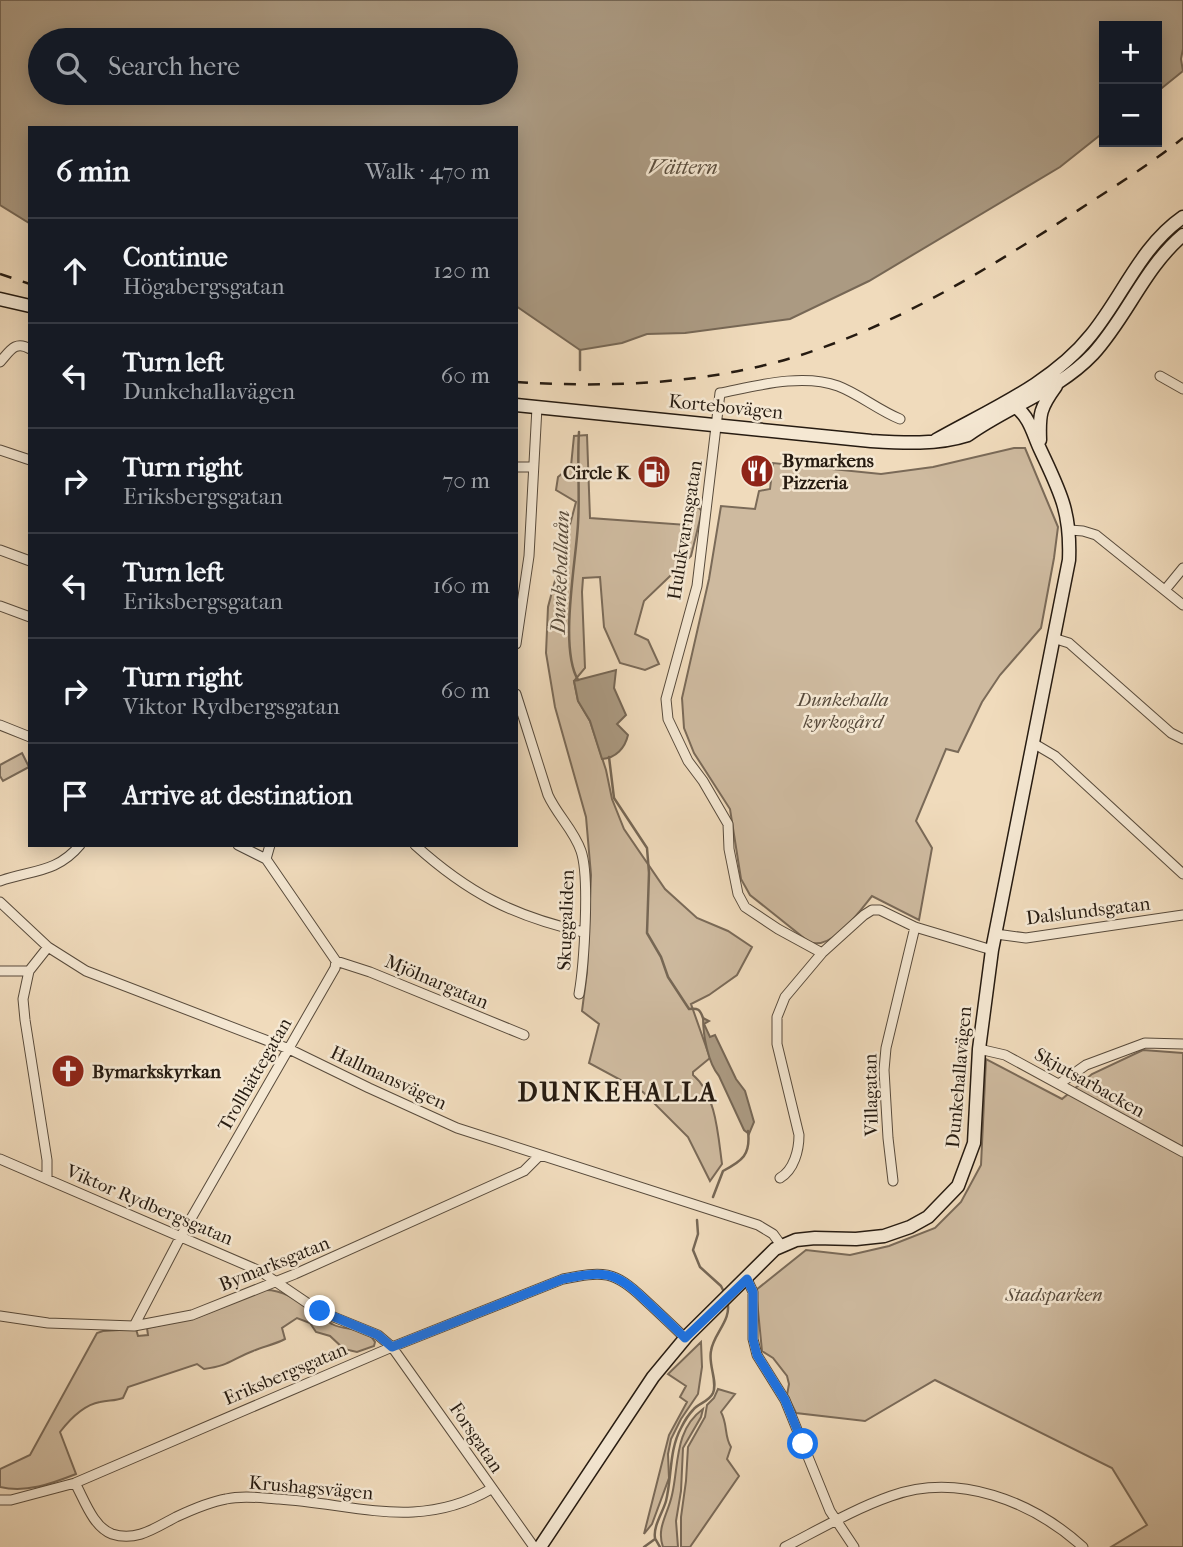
<!DOCTYPE html>
<meta charset="utf-8">
<style>
body{margin:0;font-family:"IM FELL French Canon",serif;background:#242831;color:#f1f3f6}
.controls{position:absolute;right:21px;top:21px;display:grid;overflow:hidden;border-radius:0px;box-shadow:0 4px 18px #0003}
.controls button{width:63px;height:63px;display:grid;place-items:center;padding:0;border:0;border-bottom:2px solid #363941;background:#171b24;color:#f1f3f6;font:35px sans-serif}
.stop{position:absolute;width:21px;height:21px;margin:-16px;border:5px solid #1a73e8;border-radius:50%;background:#fff}
.stop.end{background:#1a73e8;border-color:#fff;box-shadow:0 2px 7px #0008}
.list{margin:0;padding:0;list-style:none}
h2{display:flex;justify-content:space-between;align-items:center;height:91px;margin:0;padding:0 28px;font-size:30px}
h2 small{font-size:23px;font-weight:400;color:#9ea1a6}
.list li{display:grid;grid-template-columns:46px 1fr auto;gap:21px;align-items:center;box-sizing:border-box;height:105px;padding:0 28px;border-top:2px solid #363941}
.list b{display:block;font-size:26px;white-space:nowrap}
.list p{margin:0;font-size:23px;white-space:nowrap;color:#9ea1a6}
.list em{font-size:23px;font-style:normal;color:#9ea1a6}
.icon{flex:none;width:38px;height:38px;fill:none;stroke:currentColor;stroke-width:2;stroke-linecap:round;stroke-linejoin:round}
.map{position:relative;flex:none;width:1183px;height:1547px;overflow:hidden}
.search{position:absolute;background:#171b24;box-shadow:0 4px 18px #0003;left:28px;top:28px;width:490px;height:77px;display:flex;align-items:center;gap:18px;box-sizing:border-box;padding:0 24px;border-radius:38px;color:#9ea1a6;font-size:26px}
.panel{position:absolute;background:#171b24;box-shadow:0 4px 18px #0003;left:28px;top:126px;width:490px;height:721px;border-radius:0px}
.map>svg:first-child{display:block}
</style>
<div class="map">
<svg width="1183" height="1547" viewBox="0 0 1183 1547">
<rect width="100%" height="100%" fill="#f0dbbc"/>
<filter id="stains"><feTurbulence type="fractalNoise" baseFrequency=".00286" numOctaves="4"/><feColorMatrix values="0 0 0 0 .2 0 0 0 0 .09 0 0 0 0 .02 0 0 0 .5 -.17"/></filter>
<radialGradient id="worn" r=".72"><stop offset=".6" stop-color="#630" stop-opacity="0"/><stop offset="1" stop-color="#630" stop-opacity=".3"/></radialGradient>
<!-- green -->
<path fill="#ceba9f" stroke="#7a6a58" stroke-width="2" d="M587,435l3,83 97,7 8,-17h4l3,3 -11,45 -47,45 -9,33 13,6 11,24 -14,6 -25,-7 -16,-36 -4,-50 -17,1 -1,14 3,76 -11,13 4,20 12,20 16,49 6,29 12,30 41,60 32,29 31,13 24,16 -15,28 -28,20 -18,9 19,54 -17,14v3c23,19 25,60 29,89l-12,17 -22,-44 -45,-45 -54,-29 10,-39 -17,-13 5,-39 4,-97 -5,-58 -31,-110 -9,-54 2,-46 28,-105 -20,-12 2,-13 13,-11 3,-30z
M1014,448h11l33,79 -4,31 -13,70 -41,47 -18,27 -24,50 -12,-3 -30,72 16,27 -13,72 -47,-24c-13,16 -40,55 -63,46l-59,-47 -9,-16 -11,-70 -36,-56 -10,-25 -2,-30 27,-119 12,-73 34,3 4,-18 11,-2 3,-26 108,11 52,-7z
M22,753l7,14 -26,14 -3,-5v-11z
M1143,1050l40,3v494h-72l36,-22 -35,-57 -177,-88 -70,41 -69,-8 -9,-18 2,-11 -2,-8 -14,-18 -11,-7 -6,-61 50,-40 44,5 39,-9 46,-18 26,-26 20,-37 5,-106 76,40 30,-25z
M264,1290c27,-1 45,22 68,34 14,8 34,1 43,18l-1,4 -17,6 -13,-3 -14,-13 -14,-4 -6,-9 -13,-5 -15,10 3,11c-11,6 -21,7 -32,12 -21,8 -24,15 -49,18l-7,-5 -69,23 -5,11c-8,3 -14,2 -23,4 -17,3 -30,17 -40,30l16,42c-25,10 -50,19 -76,13v-18l30,-14 67,-122 6,-2 33,-2 2,7 10,-1 -1,-7 51,-11z
M701,1342l1,25 -4,27 -17,25 -10,20 -3,15 1,24 -17,46 -8,10 25,-99 18,-33 -7,-5 6,-11 -18,-12z
M718,1389l17,5 -14,18c7,13 3,24 10,35l-4,12 12,17 -49,71h-9v-30l5,-36 2,-34 17,-30 2,-12 7,-7z
M703,1409l-2,8 -18,31 -2,43 -5,30 2,26h-15c-7,-19 5,-33 9,-52 7,-30 2,-65 31,-86z"/>
<!-- water -->
<path fill="#ab9a82" stroke="#766755" stroke-width="2" fill-rule="evenodd" d="M0,0h1183v49l-2,10 2,12 -26,21v-66h-53v106l-44,35 -191,114 -79,38 -105,14 -38,1 -25,9 -42,7 -64,-44v-178h-486l-1,95 -29,-18zM506,40v53h-466v-53z
M616,670l-2,18 12,27 -9,9 11,11c-3,13 -12,23 -26,24l-12,-38 -12,-20 -4,-20z
M703,1018l6,3 -5,3 6,13 5,-2 21,44 9,12 9,31 -5,12 -5,-4 -25,-54c-11,-13 -16,-41 -16,-58z"/>
<g fill="none" stroke-linecap="round" stroke-linejoin="round">
<!-- stream -->
<path stroke="#766755" stroke-width="2.5" d="M580,370v-20
M578,680c-19,-32 -2,-118 0,-156 2,-31 -1,-61 1,-92
M609,757l5,41 33,50 2,25 -2,60 14,24 7,20 21,32c9,-1 11,0 14,9
M713,1197l10,-26c19,-10 28,-16 25,-40
M697,1220l1,14 -5,16 7,17 21,19 3,6
M644,1547l11,-8
M660,1547c-1,-2 -5,-8 -5,-9 -2,-12 8,-26 11,-37 6,-24 3,-51 15,-73 3,-6 7,-13 12,-18 5,-7 16,-8 20,-17 5,-12 -5,-28 -2,-42 2,-17 22,-32 16,-50"/>
<defs>
<path id="street" d="M0,362c10,-11 15,-22 30,-13
M1160,376l23,13
M0,450l30,10
M516,467h16
M1070,530l13,1 13,4 87,70
M0,550l30,11
M1165,590l18,-22
M0,606l30,11
M1053,638l16,5 102,90 12,6
M516,644l13,-88 8,-149
M516,694l32,101c9,20 26,35 33,56 9,26 3,114 -2,143
M0,725l30,12
M1033,743l22,13 128,118
M238,845l28,14
M415,845c53,48 98,71 168,87
M0,881c31,-11 57,-8 80,-36
M0,902l48,45 38,24 203,78 80,39 88,40 301,97 15,9 8,11
M996,934l30,4 157,-23
M822,953l-44,-24 -33,-22 -7,-13 -9,-45 -1,-25 -25,-43 -15,-20 -20,-42 -2,-20 31,-113 23,-193c36,-7 82,-20 118,-7 21,8 40,24 62,33
M336,961l34,11 154,63
M0,971h29l19,-24
M29,971l-6,28 2,21 22,140v18
M979,1049l26,6 178,97
M1059,1084l27,-19 59,-22 38,1
M0,1159l260,112 59,40 59,24 14,12 142,200
M780,1178c14,-8 19,-28 19,-43l-22,-91v-27l8,-20 37,-44 42,-38 8,-5h8l35,17 77,23
M893,1181l-5,-43 -4,-68 2,-22 29,-121
M747,1279l6,13v47l4,16 28,45 45,111 24,36
M0,1316l48,7 86,3 58,-11 103,-41 229,-103 16,-16
M134,1326l47,-90 154,-268 1,-7 -70,-102 4,-14
M75,1483c9,16 18,44 37,51 24,8 43,-6 64,-17 15,-7 33,-15 50,-18 17,-4 36,-1 53,0 77,5 140,32 212,-10
M0,1500h11l64,-17 317,-136 171,-68c40,-8 51,-9 81,20 14,13 28,26 41,39
M785,1547c35,-18 69,-38 106,-51 67,-24 141,5 192,51"/>
<path id="secondary" d="M0,299l30,7
M516,405l355,36c32,2 66,4 97,-6 40,-29 90,-44 125,-81 34,-37 51,-86 90,-119
M936,440c53,-30 116,-56 155,-105 32,-39 49,-88 92,-118
M1040,440c-1,-26 0,-32 16,-54
M540,1547l113,-170 34,-41 88,-87 21,-9 19,-2 41,1 28,-3 26,-9 18,-10 30,-31 16,-43 5,-94 13,-99 77,-390c2,-49 -9,-68 -29,-111 -7,-15 -10,-31 -24,-42"/>
</defs>
<!-- street casing -->
<use href="#street" stroke="#584b3c" stroke-width="11"/>
<!-- secondary casing -->
<use href="#secondary" stroke="#261b11" stroke-width="15"/>
<!-- street -->
<use href="#street" stroke="#f5e8d3" stroke-width="9"/>
<!-- secondary -->
<use href="#secondary" stroke="#f5e8d3" stroke-width="12"/>
<!-- rail -->
<path stroke="#261b11" stroke-width="2.5" stroke-dasharray="12 12" stroke-linecap="butt" d="M0,274l30,10
M516,382c95,6 194,2 285,-27 93,-30 177,-80 259,-133 41,-27 84,-53 123,-84"/>
</g>
<g fill="none" stroke-linecap="round" stroke-linejoin="round">
<!-- route -->
<path stroke="#1a73e8" stroke-width="9" d="M320,1311l58,24 14,12 171,-68c40,-8 51,-9 81,20 14,13 28,26 41,39l62,-59 6,13v47l4,16 28,45 18,44"/>
</g>
<!-- icons -->
<defs>
<symbol id="restaurant-disc" viewBox="-11 -11 22 22"><circle r="9.5" fill="#8f2418" stroke="#f5e8d3"/><path d="M-5-6h1v4h1v-4h1v4h1v-4h1v5L-1.5 .5V6h-2V.5L-5-1ZM5-6V6H3V1.5H1.5Q1.5-4 5-6Z" fill="#fff"/></symbol>
<symbol id="fuel-disc" viewBox="-11 -11 22 22"><circle r="9.5" fill="#8f2418" stroke="#f5e8d3"/><path d="M-5.5-6h7V0h2V4h1.3V-2.5L3-4.5l.8-.8L6-3V5H2.5V1h-1V6h-7ZM-4.2-4.7v3.2H.2V-4.7Z" fill="#fff"/></symbol>
<symbol id="church-disc" viewBox="-11 -11 22 22"><circle r="9.5" fill="#8f2418" stroke="#f5e8d3"/><path d="M-1.2-6h2.4v3.5h3.3v2.4h-3.3V6h-2.4V-.1h-3.3v-2.4h3.3Z" fill="#fff"/></symbol>
</defs>
<g fill-rule="evenodd">
<use href="#restaurant-disc" x="738" y="452" width="38" height="38"/>
<use href="#fuel-disc" x="635" y="453" width="38" height="38"/>
<use href="#church-disc" x="49" y="1052" width="38" height="38"/>
</g>
<g text-anchor="middle" stroke-width="5" stroke-linejoin="round" paint-order="stroke">
<!-- street labels -->
<g font-size="19" fill="#261b11" stroke="#f5e8d3">
<text transform="translate(726 406) rotate(6)" y="7">Kortebovägen</text>
<text transform="translate(684 530) rotate(-81)" y="7">Hulukvarnsgatan</text>
<text transform="translate(1088 910) rotate(-7)" y="7">Dalslundsgatan</text>
<text transform="translate(565 920) rotate(-88)" y="7">Skuggaliden</text>
<text transform="translate(437 981) rotate(23)" y="7">Mjölnargatan</text>
<text transform="translate(254 1074) rotate(-60)" y="7">Trollhättegatan</text>
<text transform="translate(389 1077) rotate(25)" y="7">Hallmansvägen</text>
<text transform="translate(958 1077) rotate(-85)" y="7">Dunkehallavägen</text>
<text transform="translate(1090 1082) rotate(29)" y="7">Skjutsarbacken</text>
<text transform="translate(870 1095) rotate(-91)" y="7">Villagatan</text>
<text transform="translate(150 1204) rotate(23)" y="7">Viktor Rydbergsgatan</text>
<text transform="translate(274 1263) rotate(-22)" y="7">Bymarksgatan</text>
<text transform="translate(285 1373) rotate(-23)" y="7">Eriksbergsgatan</text>
<text transform="translate(477 1437) rotate(56)" y="7">Forsgatan</text>
<text transform="translate(311 1487) rotate(5)" y="7">Krushagsvägen</text>
</g>
<!-- poi labels -->
<g font-size="19" font-weight="bold" fill="#261b11" stroke="#f5e8d3" text-anchor="start">
<text x="782" y="467">Bymarkens<tspan x="782" dy="22">Pizzeria</tspan></text>
<text x="630" y="479" text-anchor="end">Circle K</text>
<text x="92" y="1078">Bymarkskyrkan</text>
</g>
<!-- park labels -->
<g font-size="19" font-style="italic" fill="#584b3c" stroke="#f5e8d3">
<text x="843" y="706">Dunkehalla<tspan x="843" dy="22">kyrkogård</tspan></text>
<text x="1054" y="1301">Stadsparken</text>
</g>
<!-- water labels -->
<g font-size="21" font-style="italic" fill="#5b4e3e" stroke="#f5e8d3">
<text x="683" y="174">Vättern</text>
<text transform="translate(560 572) rotate(-88)" y="7">Dunkehallaån</text>
</g>
<!-- district labels -->
<g font-size="26" font-weight="bold" letter-spacing="2" fill="#261b11" stroke="#f5e8d3">
<text x="618" y="1101">DUNKEHALLA</text>
</g>
</g>
<rect width="100%" height="100%" filter="url(#stains)"/>
<rect width="100%" height="100%" fill="url(#worn)"/>
</svg>
<div class="controls">
<button>+</button>
<button>−</button>
</div>
<div class="stop" style="left:803px;top:1444px"></div>
<div class="stop end" style="left:320px;top:1311px"></div>
<div class="search"><svg class="icon" aria-label="search" viewBox="0 0 24 24"><circle cx="10" cy="10" r="6"/><path d="M15 15l6 6"/></svg>Search here</div>
<section class="panel">
<h2>6 min<small>Walk · 470 m</small></h2>
<ul class="list">
<li><svg class="icon" aria-label="ahead" viewBox="0 0 24 24"><path d="M12 20V5M6 11l6-6 6 6"/></svg><div><b>Continue</b><p>Högabergsgatan</p></div><em>120 m</em></li>
<li><svg class="icon" aria-label="left" viewBox="0 0 24 24"><path d="M17 20v-9H6M10 6l-5 5 5 5"/></svg><div><b>Turn left</b><p>Dunkehallavägen</p></div><em>60 m</em></li>
<li><svg class="icon" aria-label="right" viewBox="0 0 24 24"><path d="M7 20v-9h11M14 6l5 5-5 5"/></svg><div><b>Turn right</b><p>Eriksbergsgatan</p></div><em>70 m</em></li>
<li><svg class="icon" aria-label="left" viewBox="0 0 24 24"><path d="M17 20v-9H6M10 6l-5 5 5 5"/></svg><div><b>Turn left</b><p>Eriksbergsgatan</p></div><em>160 m</em></li>
<li><svg class="icon" aria-label="right" viewBox="0 0 24 24"><path d="M7 20v-9h11M14 6l5 5-5 5"/></svg><div><b>Turn right</b><p>Viktor Rydbergsgatan</p></div><em>60 m</em></li>
<li><svg class="icon" aria-label="arrive" viewBox="0 0 24 24"><path d="M6 21V4h12l-3 4 3 4H6"/></svg><div><b>Arrive at destination</b></div></li>
</ul>
</section>
</div>
